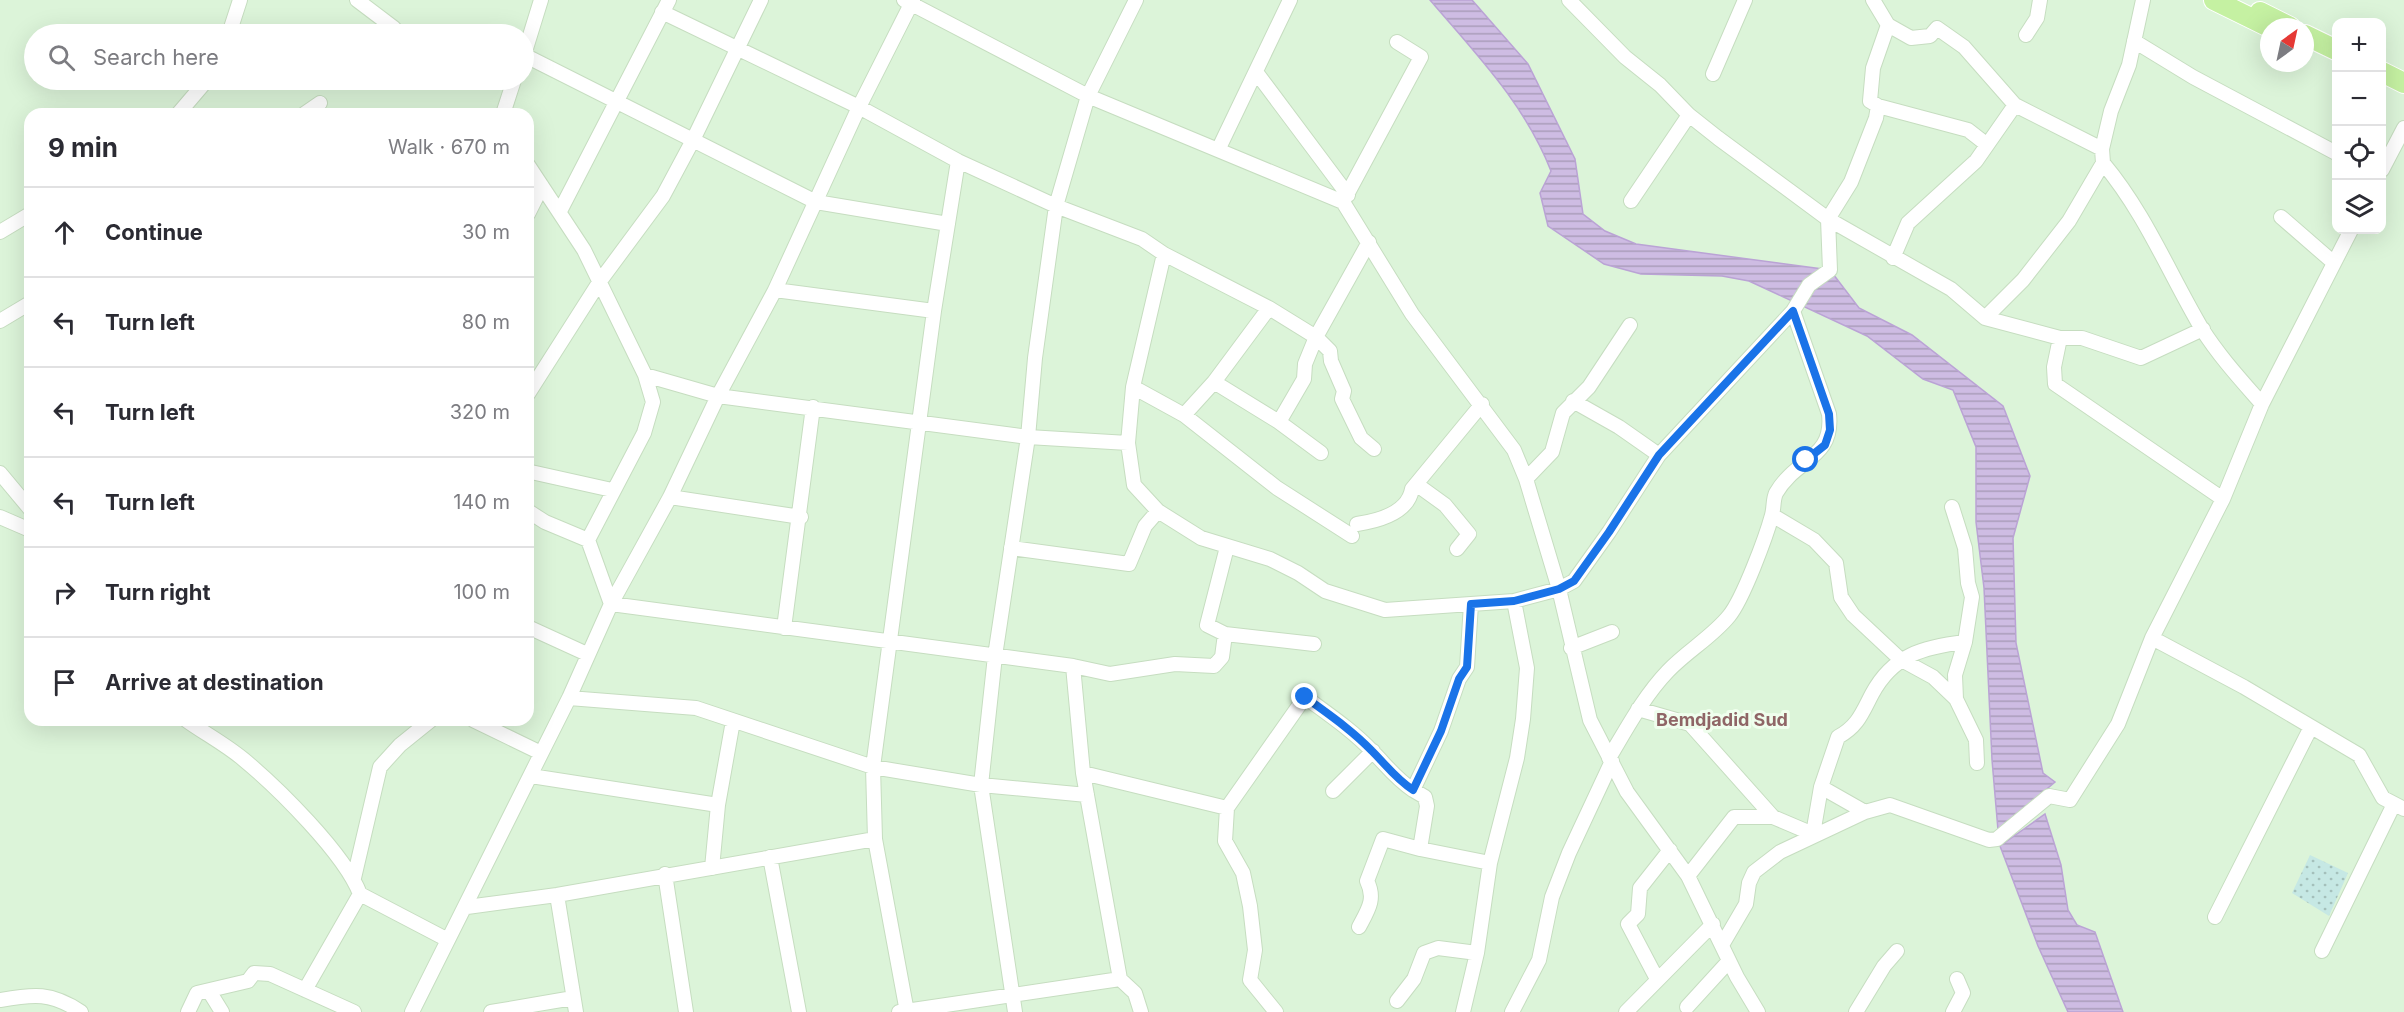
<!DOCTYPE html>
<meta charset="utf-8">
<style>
body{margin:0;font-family:Inter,sans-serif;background:#f2f2f3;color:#2b2b33}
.controls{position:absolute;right:18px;top:18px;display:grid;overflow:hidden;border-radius:12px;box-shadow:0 6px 24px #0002}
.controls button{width:54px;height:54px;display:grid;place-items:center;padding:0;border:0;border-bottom:2px solid #e1e1e2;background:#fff;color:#2b2b33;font:30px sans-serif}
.compass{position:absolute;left:2260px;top:18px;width:54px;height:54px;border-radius:50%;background:#fff;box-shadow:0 6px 24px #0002;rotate:33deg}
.stop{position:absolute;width:18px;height:18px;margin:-14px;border:4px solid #1a73e8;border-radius:50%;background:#fff}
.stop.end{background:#1a73e8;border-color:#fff;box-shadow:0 2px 6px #0008}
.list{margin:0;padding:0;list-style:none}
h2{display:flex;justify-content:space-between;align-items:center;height:78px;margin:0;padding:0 24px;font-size:26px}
h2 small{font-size:20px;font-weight:400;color:#7c7c81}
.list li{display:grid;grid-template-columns:39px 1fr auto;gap:18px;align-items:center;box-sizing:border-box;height:90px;padding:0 24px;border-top:2px solid #e1e1e2}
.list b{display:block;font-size:22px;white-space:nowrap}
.list em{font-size:20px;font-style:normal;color:#7c7c81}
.icon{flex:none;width:33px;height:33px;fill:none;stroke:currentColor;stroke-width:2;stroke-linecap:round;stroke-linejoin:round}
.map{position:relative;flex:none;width:2404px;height:1012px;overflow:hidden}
.search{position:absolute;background:#fff;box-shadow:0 6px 24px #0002;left:24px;top:24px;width:510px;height:66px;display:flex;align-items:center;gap:15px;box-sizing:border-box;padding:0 21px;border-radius:33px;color:#7c7c81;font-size:22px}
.panel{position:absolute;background:#fff;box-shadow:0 6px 24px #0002;left:24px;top:108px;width:510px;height:618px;border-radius:18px}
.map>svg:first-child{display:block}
</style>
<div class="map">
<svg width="2404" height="1012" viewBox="0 0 2404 1012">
<defs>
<pattern id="green-dots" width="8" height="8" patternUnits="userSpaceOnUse" patternTransform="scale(1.5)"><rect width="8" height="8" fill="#c6e8e4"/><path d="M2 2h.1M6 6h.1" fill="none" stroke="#a4c0bb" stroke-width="1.8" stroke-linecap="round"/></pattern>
<pattern id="water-rules" width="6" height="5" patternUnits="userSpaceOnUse" patternTransform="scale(1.5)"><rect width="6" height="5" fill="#cebce3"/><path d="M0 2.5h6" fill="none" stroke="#aa9dba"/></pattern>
</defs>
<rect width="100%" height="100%" fill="#e9fbe7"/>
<!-- residential -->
<path fill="#dcf4d9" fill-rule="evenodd" d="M0,0h2404v1012h-2404zM2336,22h46v208h-46zM2269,27h36v36h-36zM34,34h490v46h-490zM30,114h498v606h-498z"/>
<!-- green -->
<path fill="url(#green-dots)" d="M2310,855l38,18 -19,43 -37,-23z"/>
<!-- water -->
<path fill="url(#water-rules)" stroke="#baa3d5" stroke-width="1.5" d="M1430,0h42l56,64 47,95 8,55 22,17 31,13 194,26 29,38 53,27 91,71 27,70 -17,62 3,105 27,130 12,9 -57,48 -6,-70 -8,-172 -8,-66v-75l-23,-57 -30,-11 -56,-43 -118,-55 -27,-5 -81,-2 -37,-10 -56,-38 -8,-33 11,-22c-26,-67 -75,-117 -121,-171z
M2045,814l16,51 7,45 9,15 18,7 28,80h-55l-30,-66 -38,-100z"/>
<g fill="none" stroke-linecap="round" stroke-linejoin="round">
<defs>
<path id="minor" d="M357,0l37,28
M904,0l184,96 255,106 69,112 102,136 12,29 33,110 31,131 37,72 61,84 49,101 21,35
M1569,0l56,57 35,28 29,30 29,23 110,81 123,70 34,29 75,20h22l59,20 62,-29
M1873,0l15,25 -15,43 -3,33 8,5 90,24 18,14
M662,12l197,95 99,54 98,45 86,33 22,15 105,54 47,29 14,14 1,10 13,30 -2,8 19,39 13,11
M1888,25l23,13 19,-2 7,-8 27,19 51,58 87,44
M229,34l11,-34
M2026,35l11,-17 3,-18
M2134,41l59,36 143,76
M524,55l292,147 132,22
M524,55l17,-55
M1256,72l92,123
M1713,74l32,-74
M178,114l29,-34
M304,114l16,-11
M503,114l11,-34
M1219,148l71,-148
M2103,163c42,50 66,110 99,166 17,27 39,51 60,75
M528,165l56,85 61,125 8,27 -9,31 -56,107
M2382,170l22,-42
M1631,201l58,-86
M1343,202l78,-145 -24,-15
M560,211l109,-211
M528,214l14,-28
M2281,217l53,46
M0,232l30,-18
M1164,254l-31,133 -5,56 6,42 24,26 43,27 69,21 28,14 27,18 60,19 129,-9 45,-12 15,-8 35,-49 50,-77 134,-144 16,-26 21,-15 -2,-51 23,-37 25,-64 2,-12
M1893,258l15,-35 68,-62 39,-56
M775,290l159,21
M1269,308l-55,74 65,40 42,31
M1985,318l38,-38 46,-59 34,-58 -1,-14 9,-38 18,-46 14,-65
M0,321l30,-18
M2060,338l-6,29 1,17 168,115
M645,375l73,21 310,41 100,6
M1133,387l51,28 93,73 75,48
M528,394l72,-113 63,-85 30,-56 68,-140
M1573,401l46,26 40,28
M1184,415l30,-33
M1279,422l25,-43 1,-15 11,-27 53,-95
M531,472l81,18
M0,473l30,36
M1526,479l26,-27 11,-39 26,-26 41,-62
M1416,484l29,21 24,29 -12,15
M670,497l131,20
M1952,507l13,41 3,35 4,14 -7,45 -10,33 1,24
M528,511l17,11 43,18 23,64 462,62 10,107 37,206 15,14 6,19
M1772,515l42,25 22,23 5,34 12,18 47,44 33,18 23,22 20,41 1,23
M0,517l30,13
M1357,524c20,-3 51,-11 55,-35l70,-85
M1227,547l-20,78 18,9 89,10
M1011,548l118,16 16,-38 13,-15
M1471,604l-4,63 -8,12 -18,52 -28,59 12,7 2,9 -7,43 70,14
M528,627l59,27
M784,628l29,-221
M2152,638l92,49 115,68 24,43 21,11
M1571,648l41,-16
M1073,666l37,8 65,-10 39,2 8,-9 3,-23
M569,698l127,10 177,59 108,18 106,10
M1638,709l52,15 83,93
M186,720c18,13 39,24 57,39 34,28 102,95 117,135l88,46
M473,720l68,33
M1609,758c18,-30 35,-62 59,-87 19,-20 44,-34 61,-55 14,-17 37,-79 43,-101 2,-7 1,-16 4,-22 20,-35 58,-34 53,-79l-36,-103
M1083,773l144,35
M531,776l187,29 -6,63
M1821,787l44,25 25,-7 99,35 8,-1 52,-43 21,4 48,-76 34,-86 71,-139 39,-95 89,-174
M1333,791l40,-40
M718,805l15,-84
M770,857l29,155
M665,874l21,138
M1688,876l46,-59h39l40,17 8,-47 17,-50c20,-11 24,-24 34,-43 21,-39 51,-47 93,-52
M354,878l26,-111 20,-22 31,-25
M557,895l19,117
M467,907l90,-12 318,-56
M2215,917l96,-190
M1359,927c9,-17 17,-28 8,-46l16,-42 37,10
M1722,945l24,-41 3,-21 5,-11 26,-20 85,-40
M2322,951l72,-147
M1657,979l-29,-55 10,-10 2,-26 30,-38
M305,990l55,-96
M209,991l13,21
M0,1000c34,-6 51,-8 81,12
M1397,1001l17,-22 10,-26 14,-5 39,5
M1687,1007l42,-46
M188,1012l9,-19 51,-12 6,-8 16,1 84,38
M412,1012l157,-314 42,-94 59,-107 48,-101 57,-106 84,-183 54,-107
M491,1012l82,-14
M899,1012l221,-33
M907,1012l-32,-173 -2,-72 61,-456 24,-150
M1015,1012l-34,-227 14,-129 33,-219 7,-79 21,-152 32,-110 48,-96
M1276,1012l-26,-32 5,-30 -5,-44 -7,-33 -18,-32 2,-33 78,-111c23,17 47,33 67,54 14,14 24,28 41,39
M1463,1012l14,-59 13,-90 27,-105 6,-39 4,-51 -13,-67
M1512,1012l27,-52 13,-63 17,-44 43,-92
M1626,1012l87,-88
M1856,1012l28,-46 13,-15
M1953,1012l10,-19 -6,-14"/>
<path id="highway" d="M2214,0l55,27
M2260,12l30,15
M2305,35l31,15
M2382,72l22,11"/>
</defs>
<!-- minor casing -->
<use href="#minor" stroke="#c6ddc0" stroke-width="16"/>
<!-- highway casing -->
<use href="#highway" stroke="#fff" stroke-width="22"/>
<!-- minor -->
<use href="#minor" stroke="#fff" stroke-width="14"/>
<!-- highway -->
<use href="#highway" stroke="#c5f1a2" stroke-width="20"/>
</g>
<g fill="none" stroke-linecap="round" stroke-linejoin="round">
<!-- route -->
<path stroke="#1a73e8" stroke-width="8" d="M1305,697c23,17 47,33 67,54 14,14 24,28 41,39l28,-59 18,-52 8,-12 4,-63 43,-3 45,-12 15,-8 35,-49 50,-77 134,-144 36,103 1,16 -5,15 -19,15"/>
</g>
<g text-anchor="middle" stroke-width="6" stroke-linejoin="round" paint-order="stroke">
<!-- neighbourhood labels -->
<g font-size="18" font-weight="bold" fill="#8f6566" stroke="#effeed">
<text x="1722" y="726">Bemdjadid Sud</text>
</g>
</g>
</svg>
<div class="controls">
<button>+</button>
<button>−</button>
<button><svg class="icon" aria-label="locate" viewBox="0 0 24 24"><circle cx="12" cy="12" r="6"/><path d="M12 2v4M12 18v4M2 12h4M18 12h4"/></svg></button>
<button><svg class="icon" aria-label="layers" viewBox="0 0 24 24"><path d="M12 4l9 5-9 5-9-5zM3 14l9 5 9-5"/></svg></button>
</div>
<svg class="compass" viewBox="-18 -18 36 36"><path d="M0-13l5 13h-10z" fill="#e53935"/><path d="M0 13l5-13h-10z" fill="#7c7c81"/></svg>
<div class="stop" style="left:1806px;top:460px"></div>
<div class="stop end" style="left:1305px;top:697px"></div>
<div class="search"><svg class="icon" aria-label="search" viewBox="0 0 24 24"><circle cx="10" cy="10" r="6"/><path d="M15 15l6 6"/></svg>Search here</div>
<section class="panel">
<h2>9 min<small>Walk · 670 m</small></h2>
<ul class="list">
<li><svg class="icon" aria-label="ahead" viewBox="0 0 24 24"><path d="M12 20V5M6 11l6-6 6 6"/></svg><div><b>Continue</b></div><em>30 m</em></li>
<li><svg class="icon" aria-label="left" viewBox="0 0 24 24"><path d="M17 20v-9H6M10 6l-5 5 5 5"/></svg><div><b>Turn left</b></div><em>80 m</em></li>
<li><svg class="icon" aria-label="left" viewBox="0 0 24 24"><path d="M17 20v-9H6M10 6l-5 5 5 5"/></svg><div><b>Turn left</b></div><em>320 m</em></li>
<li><svg class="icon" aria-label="left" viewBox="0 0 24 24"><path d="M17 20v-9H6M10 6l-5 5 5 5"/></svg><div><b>Turn left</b></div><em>140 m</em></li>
<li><svg class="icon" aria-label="right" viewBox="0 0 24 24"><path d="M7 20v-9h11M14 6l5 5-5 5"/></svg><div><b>Turn right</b></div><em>100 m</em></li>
<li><svg class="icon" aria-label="arrive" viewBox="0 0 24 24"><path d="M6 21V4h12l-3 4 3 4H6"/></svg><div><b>Arrive at destination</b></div></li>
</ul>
</section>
</div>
